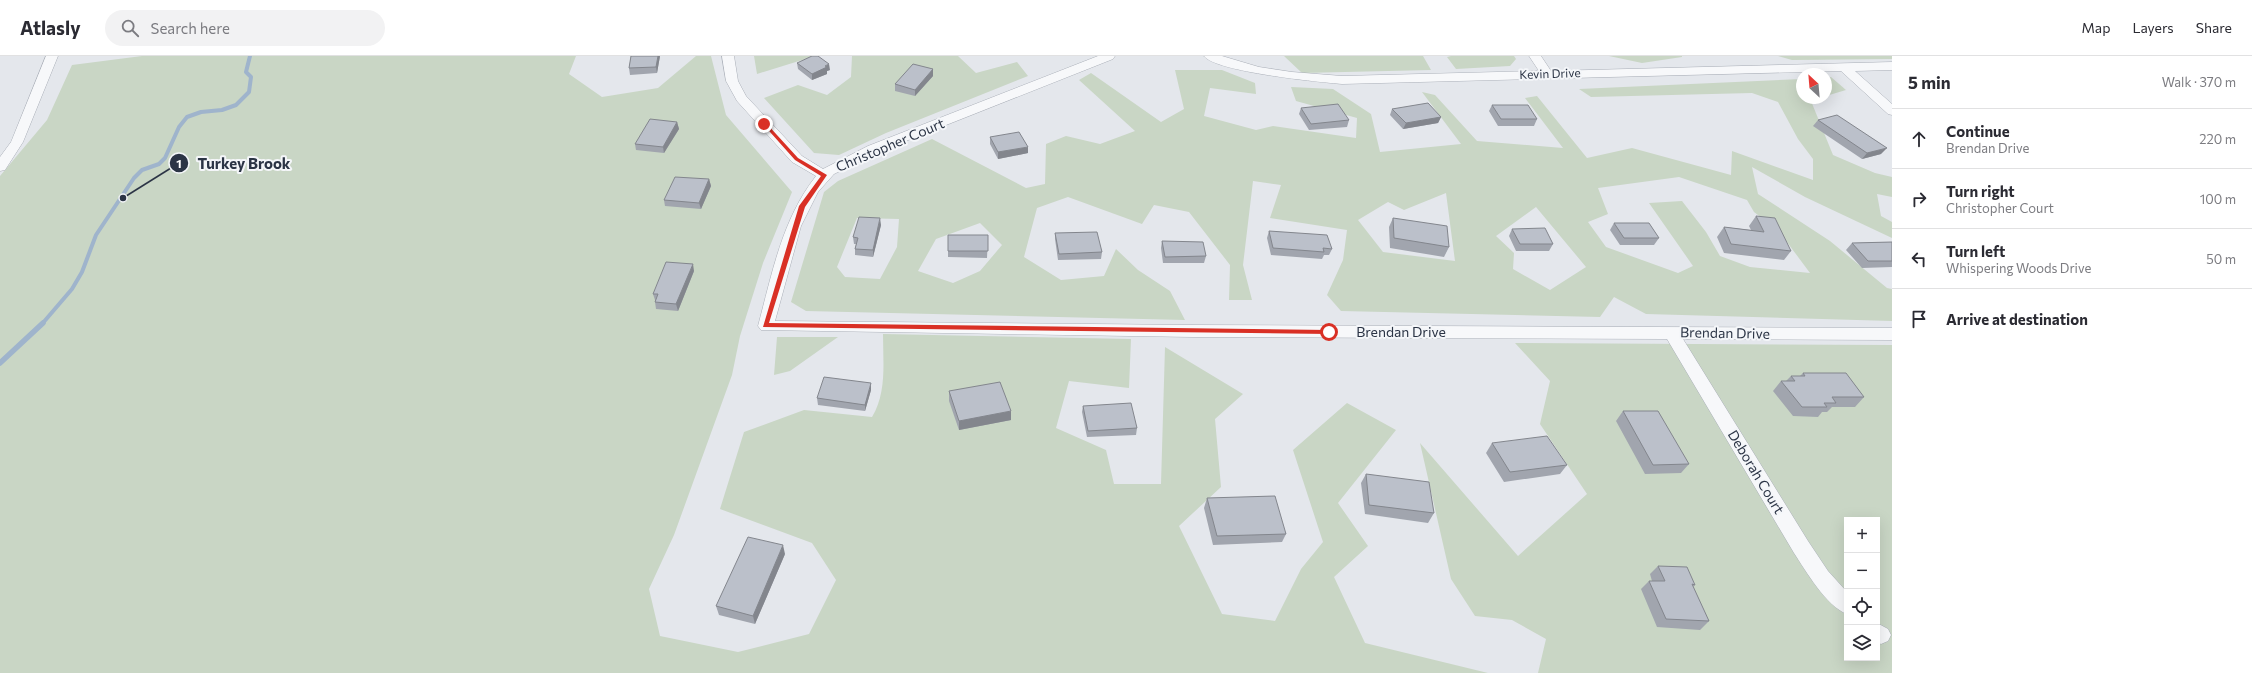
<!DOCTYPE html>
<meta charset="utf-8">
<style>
body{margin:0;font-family:Commissioner,sans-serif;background:#f2f2f3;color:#2b2b33}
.controls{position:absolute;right:12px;bottom:12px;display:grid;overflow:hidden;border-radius:0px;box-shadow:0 4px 16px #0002}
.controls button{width:36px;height:36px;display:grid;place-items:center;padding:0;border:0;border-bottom:1px solid #e1e1e2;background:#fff;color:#2b2b33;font:20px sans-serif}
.compass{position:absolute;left:1796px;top:12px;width:36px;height:36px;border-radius:50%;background:#fff;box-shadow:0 4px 16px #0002;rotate:334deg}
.stop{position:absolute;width:12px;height:12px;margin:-9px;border:3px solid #d93025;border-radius:50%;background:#fff}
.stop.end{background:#d93025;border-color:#fff;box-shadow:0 1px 4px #0008}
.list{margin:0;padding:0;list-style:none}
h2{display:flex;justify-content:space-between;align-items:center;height:52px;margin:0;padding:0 16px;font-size:17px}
h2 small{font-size:13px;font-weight:400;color:#7c7c81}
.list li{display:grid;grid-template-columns:26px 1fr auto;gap:12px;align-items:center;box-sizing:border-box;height:60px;padding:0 16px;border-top:1px solid #e1e1e2}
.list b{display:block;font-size:15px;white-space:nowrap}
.list p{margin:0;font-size:13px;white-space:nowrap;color:#7c7c81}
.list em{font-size:13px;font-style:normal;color:#7c7c81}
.icon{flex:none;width:22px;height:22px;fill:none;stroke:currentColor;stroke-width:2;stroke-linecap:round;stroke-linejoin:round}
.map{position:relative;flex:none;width:1892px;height:617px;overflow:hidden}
header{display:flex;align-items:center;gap:24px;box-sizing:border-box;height:56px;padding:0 20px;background:#fff;border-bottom:1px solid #e1e1e2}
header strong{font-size:19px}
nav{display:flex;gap:22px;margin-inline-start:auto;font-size:14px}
.search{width:280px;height:36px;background:#f2f2f3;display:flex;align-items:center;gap:10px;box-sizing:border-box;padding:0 14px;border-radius:22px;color:#7c7c81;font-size:15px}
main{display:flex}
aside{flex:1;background:#fff}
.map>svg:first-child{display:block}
</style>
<header>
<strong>Atlasly</strong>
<div class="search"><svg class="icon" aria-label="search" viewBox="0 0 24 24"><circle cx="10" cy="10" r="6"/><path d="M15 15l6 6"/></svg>Search here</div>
<nav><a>Map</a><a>Layers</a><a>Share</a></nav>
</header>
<main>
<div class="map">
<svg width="1892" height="617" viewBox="0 0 1892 617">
<rect width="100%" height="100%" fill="#e4e7ec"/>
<!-- green -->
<path fill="#c9d6c5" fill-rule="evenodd" d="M142,0h434l-7,18 33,23 56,-9 38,-32h15l15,59 66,77 -29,71 -23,73 -8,39 -58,160 -25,54 11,47 78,16 71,-18 27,-54 -24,-37 -92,-34 24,-77 60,-22 68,7c15,-25 11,-55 11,-83l248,5 -2,49 -60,-7 -13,47 50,22 8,34h47l4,-137 78,47 -28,25 6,68 -42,39 43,88 53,7 26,-52 22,-27 -30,-92 54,-47 49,27 -58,73 30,43 -34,31 31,66 123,30h-1488v-497l47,-56 25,-55z
M754,0h61l-58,18z
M852,0h106l18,17 41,-11 11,14 -142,57 -47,22 -25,-2 -50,-55 34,-13 29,10 24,-18z
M1284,0h139l8,14 -129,3z
M1451,0h63l2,3 -6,7 -54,3 -9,-12z
M1609,0h73v1l-40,6z
M1778,0h114v3l-100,1z
M1175,14h47l33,13 1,11 -46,-6 -6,28 52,14 17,-4 83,12 1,-20 -61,-17 -5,-14 42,2 38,25 9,38 81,-8 -39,-52 13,3 42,46 86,7 -38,-50 12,-2 50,62 45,-10 99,27 1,-24 81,29v-21l-15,-20 -20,-37 -26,-9 -161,4 -12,-8 223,-10v19h17l-8,3 22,54 42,18 17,4v20l-15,-3 4,22 11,6v16l-87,-41 -53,-30 6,27 72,47 57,47 5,1v32l-246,-7 -32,-17 -14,20 -259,-6 -14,-16 16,-35 4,-30 -77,-12 11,-33 -28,-4 -10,84 9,35h-23l1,-35 -41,-53 -35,-7 -12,19 -74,-27 -31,11 -13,49 37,23 43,-4 12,-27 22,21 32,21 15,29 -379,-9 -15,-9 33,-110 14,-11 94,-42 94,49 19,-4 1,-40 20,-8 34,8 35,-13 -56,-51 12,-7 70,49 23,-13zM1679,121l68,23 7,12 24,18 32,43 -60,-6 -30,-11 -14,-24 -24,-31 -33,2 44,63 -15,7 -72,-26 -18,-25 20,-8 -10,-26zM1446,137l9,68 -72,-9 -25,-32 30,-18 16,8zM1536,151l50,60 -36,23 -37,-21 1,-16 -18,-17zM857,162l42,1 -2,28 -17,32 -35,-2 -8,-10zM980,167l22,22 -22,26 -27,12 -35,-12 18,-32z
M1831,21l15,13 -20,6v-18z
M777,281h61l-48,34 -16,4z
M1515,287l377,2v328h-354l8,-34 -34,-19 -37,-4 -24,-37 -31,-136 98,113 69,-62 -47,-70 10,-43zM1847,464h30v138h-30z"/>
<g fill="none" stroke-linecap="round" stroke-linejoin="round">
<!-- stream-far1 -->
<path stroke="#9fb4cc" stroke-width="4" d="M42,268l30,-35 10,-17 14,-37 38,-57 8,-8 17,-6 6,-6 14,-31 8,-10 14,-5 21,-2 14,-5 13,-13 2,-15 -5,-5 4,-16"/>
<!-- stream -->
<path stroke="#9fb4cc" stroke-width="5.5" d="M0,307l43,-40"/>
<defs>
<path id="minor" d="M46,0h12l-35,86 -18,28 -5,1v-14l11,-15z
M722,0h12l4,25 8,15 56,60 21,13 45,-23 230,-90h17l-2,3 -235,93 -44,22 -16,18 -17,34 -26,95 418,4 699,3v12l-209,-1 125,202 20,30 19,21v22c-21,-8 -41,-43 -53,-61l-127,-214 -474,-2 -432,-7 -3,-4c14,-52 24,-107 58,-150l-24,-14 -55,-61 -11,-20z
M1204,0h18l37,11 33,5 50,4 197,-5 -10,-15h12l10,15 341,-9v8l-37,1 37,33v11l-4,-1 -47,-43 -499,13c-22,-2 -127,-12 -138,-28z
M1877,567l11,6 3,6 -3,6 -7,3 -4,-2z"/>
</defs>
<!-- minor casing -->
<use href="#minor" stroke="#a9aeb7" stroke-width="1"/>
<!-- minor -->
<use href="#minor" fill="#f7f8fa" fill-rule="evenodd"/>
</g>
<!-- wall -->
<path fill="#a1a5ae" d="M631,0h29l-3,17 -27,2 -1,-7z
M797,7l33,7 -3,1v3l-15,6 -14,-11z
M933,13v7l-18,20 -20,-5v-7z
M1492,49l45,14 -3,7h-36l-9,-15z
M1301,52l48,12 -2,7 -38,3 -10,-16z
M1392,53l49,8 -3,6 -35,6 -13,-14z
M1818,64l63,34 -19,5 -49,-33z
M677,66l2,7 -15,24 -28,-3 -1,-6z
M990,81l38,16 -30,6 -8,-15z
M709,123l2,7 -10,23 -36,-3 -1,-6z
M1756,160l35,35 -7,9 -60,-7 -7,-16 7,-10 27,3 -2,-4z
M1393,162l56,29 -5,10 -54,-9 -1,-21z
M1614,167l45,15 -5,7h-34l-10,-15z
M881,169l-8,32 -18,-2v-6l1,-5h-2l-1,-7z
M1512,173l41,15 -4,7h-33l-7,-15z
M1269,175l63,18 -3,6h-5l-2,4 -51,-4 -4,-17z
M1055,177l47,19 -1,7 -43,1 -3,-21z
M948,179h40l-1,23 -39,-1z
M1162,185l44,15 -2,7h-41l-2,-15z
M1892,186v25l-30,1 -16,-18 6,-7z
M694,215l-16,40 -22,-2 -1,-7v-2l-2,-6z
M1803,317l61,24 -9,10h-23l-5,5h-5l-4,5 -25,-1 -20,-25 8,-10h5l5,-5h9z
M871,334l-6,21 -47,-6 -1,-7z
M949,335l62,29 -52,10 -10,-29z
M1083,350l54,22 -1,7 -49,2 -5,-25z
M1623,355l66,53 -8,9 -36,1 -29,-53z
M1492,387l75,22 -7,9 -56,8 -18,-29z
M1366,418l68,39 -6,10 -63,-9 -4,-31z
M1207,442l79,36 -4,8 -69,3 -9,-37z
M785,498l-30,70 -36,-9 -3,-9z
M1658,510l37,19 -2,2 16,34 -9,9 -43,-3 -16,-38 8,-8h3l-2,-7z"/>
<!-- shaded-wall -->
<path fill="#83868d" d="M658,0h2l-3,17 -1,-6z
M829,8l1,6 -3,1v3l-15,6v-6z
M933,13v7l-18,20v-6z
M1441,61l-3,6 -35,6 3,-6z
M677,66l2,7 -15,24 -1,-6z
M1028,91v6l-30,6v-7z
M1887,92l-6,6 -19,5 5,-6z
M709,123l2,7 -10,23 -2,-6z
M880,162l1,7 -8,32v-7z
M693,208l1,7 -16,40 -2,-7z
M871,327v7l-6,21v-6z
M1011,355v9l-52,10v-9z
M783,489l2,9 -30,70 -2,-8z"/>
<!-- building -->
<path fill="#bbc0ca" stroke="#83868d" d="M631,0h27l-2,11 -27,1z
M812,0h6l11,8 -4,2 2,1 -15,7 -15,-11z
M913,8l20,5 -18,21 -20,-6z
M1428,47l13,14 -35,6 -14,-14z
M1338,48l11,16 -38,4 -10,-16z
M1492,49h36l9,14h-36z
M1837,59l50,33 -20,5 -49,-33z
M650,63l27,3 -14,25 -28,-3z
M1019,76l9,15 -30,5 -8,-15z
M675,121l34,2 -10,24 -35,-3z
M1756,160l19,2 16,33 -60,-7 -7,-17 40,5z
M859,161l21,1 -7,32 -18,-1 3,-11 -5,-1z
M1393,162l54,8 2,21 -55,-9z
M1614,167h35l10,15h-35z
M1545,172l8,16h-33l-8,-15z
M1269,175l58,4 5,14 -9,-1 1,4 -51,-4z
M1097,176l5,20 -43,2 -4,-21z
M948,179h40v16h-40z
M1162,185l41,1 3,14 -41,1z
M1892,186v19h-24l-16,-18z
M666,206l27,2 -17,40 -21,-2 3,-8h-5z
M1803,317h43l18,24h-32l4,6h-12l3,4h-25l-21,-26h14l-4,-5h14z
M824,321l47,6 -6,22 -48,-7z
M1000,326l11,29 -52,10 -10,-30z
M1131,347l6,25 -49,3 -5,-25z
M1623,355h35l31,53 -36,1z
M1547,380l20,29 -57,7 -18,-29z
M1366,418l63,8 5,31 -65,-8z
M1275,440l11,38 -69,2 -10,-38z
M748,481l35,8 -30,71 -37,-10z
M1658,510l29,1 8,18 -3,-1 17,37 -43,-2 -17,-38h16z"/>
<!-- route -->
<path fill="#d93025" d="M762,67h4l32,35 29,17 -22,32 -36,116 560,7 3,2 -3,2 -566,-7 36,-121 22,-30 -26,-16z"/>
<g text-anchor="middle" stroke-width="4" stroke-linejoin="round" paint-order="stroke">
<!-- far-street labels -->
<g font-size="12" fill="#2b3445" stroke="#f4f6f9">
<text transform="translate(1550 18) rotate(-2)" y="4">Kevin Drive</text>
</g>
<!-- street labels -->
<g font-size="14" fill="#2b3445" stroke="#f4f6f9">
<text transform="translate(890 89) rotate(-23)" y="5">Christopher Court</text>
<text x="1401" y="281">Brendan Drive</text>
<text transform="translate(1725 277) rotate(1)" y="5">Brendan Drive</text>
<text transform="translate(1756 416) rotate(59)" y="5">Deborah Court</text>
</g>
</g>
<!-- callouts -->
<path fill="none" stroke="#2b3445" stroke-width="1.5" d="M123 142L179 107"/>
<g fill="#2b3445" stroke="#f4f6f9" stroke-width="1.5">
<circle cx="123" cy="142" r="4"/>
<circle cx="179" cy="107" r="10"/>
</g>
<g font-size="12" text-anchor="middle" font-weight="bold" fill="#fff">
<text x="179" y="112">1</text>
</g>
<g font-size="15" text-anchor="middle" font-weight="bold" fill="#2b3445" stroke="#f4f6f9" stroke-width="4" stroke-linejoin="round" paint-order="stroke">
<text x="244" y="113">Turkey Brook</text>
</g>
</svg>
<div class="controls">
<button>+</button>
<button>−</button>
<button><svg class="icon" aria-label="locate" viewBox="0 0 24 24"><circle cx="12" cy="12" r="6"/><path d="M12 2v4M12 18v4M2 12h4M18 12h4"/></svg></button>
<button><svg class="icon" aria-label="layers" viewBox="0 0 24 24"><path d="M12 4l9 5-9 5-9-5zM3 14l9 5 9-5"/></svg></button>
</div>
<svg class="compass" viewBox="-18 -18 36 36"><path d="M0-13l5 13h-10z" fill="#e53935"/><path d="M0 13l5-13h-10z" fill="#7c7c81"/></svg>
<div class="stop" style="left:1329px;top:276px"></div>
<div class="stop end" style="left:764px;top:68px"></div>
</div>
<aside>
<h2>5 min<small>Walk · 370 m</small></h2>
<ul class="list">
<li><svg class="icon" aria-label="ahead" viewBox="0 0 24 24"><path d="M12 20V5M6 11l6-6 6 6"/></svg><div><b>Continue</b><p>Brendan Drive</p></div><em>220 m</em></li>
<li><svg class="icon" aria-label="right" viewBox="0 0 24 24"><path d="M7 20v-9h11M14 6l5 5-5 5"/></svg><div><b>Turn right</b><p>Christopher Court</p></div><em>100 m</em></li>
<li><svg class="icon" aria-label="left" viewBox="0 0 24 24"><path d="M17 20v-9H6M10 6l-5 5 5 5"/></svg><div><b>Turn left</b><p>Whispering Woods Drive</p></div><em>50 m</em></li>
<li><svg class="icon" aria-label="arrive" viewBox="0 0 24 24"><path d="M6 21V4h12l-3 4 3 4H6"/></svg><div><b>Arrive at destination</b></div></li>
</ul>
</aside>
</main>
